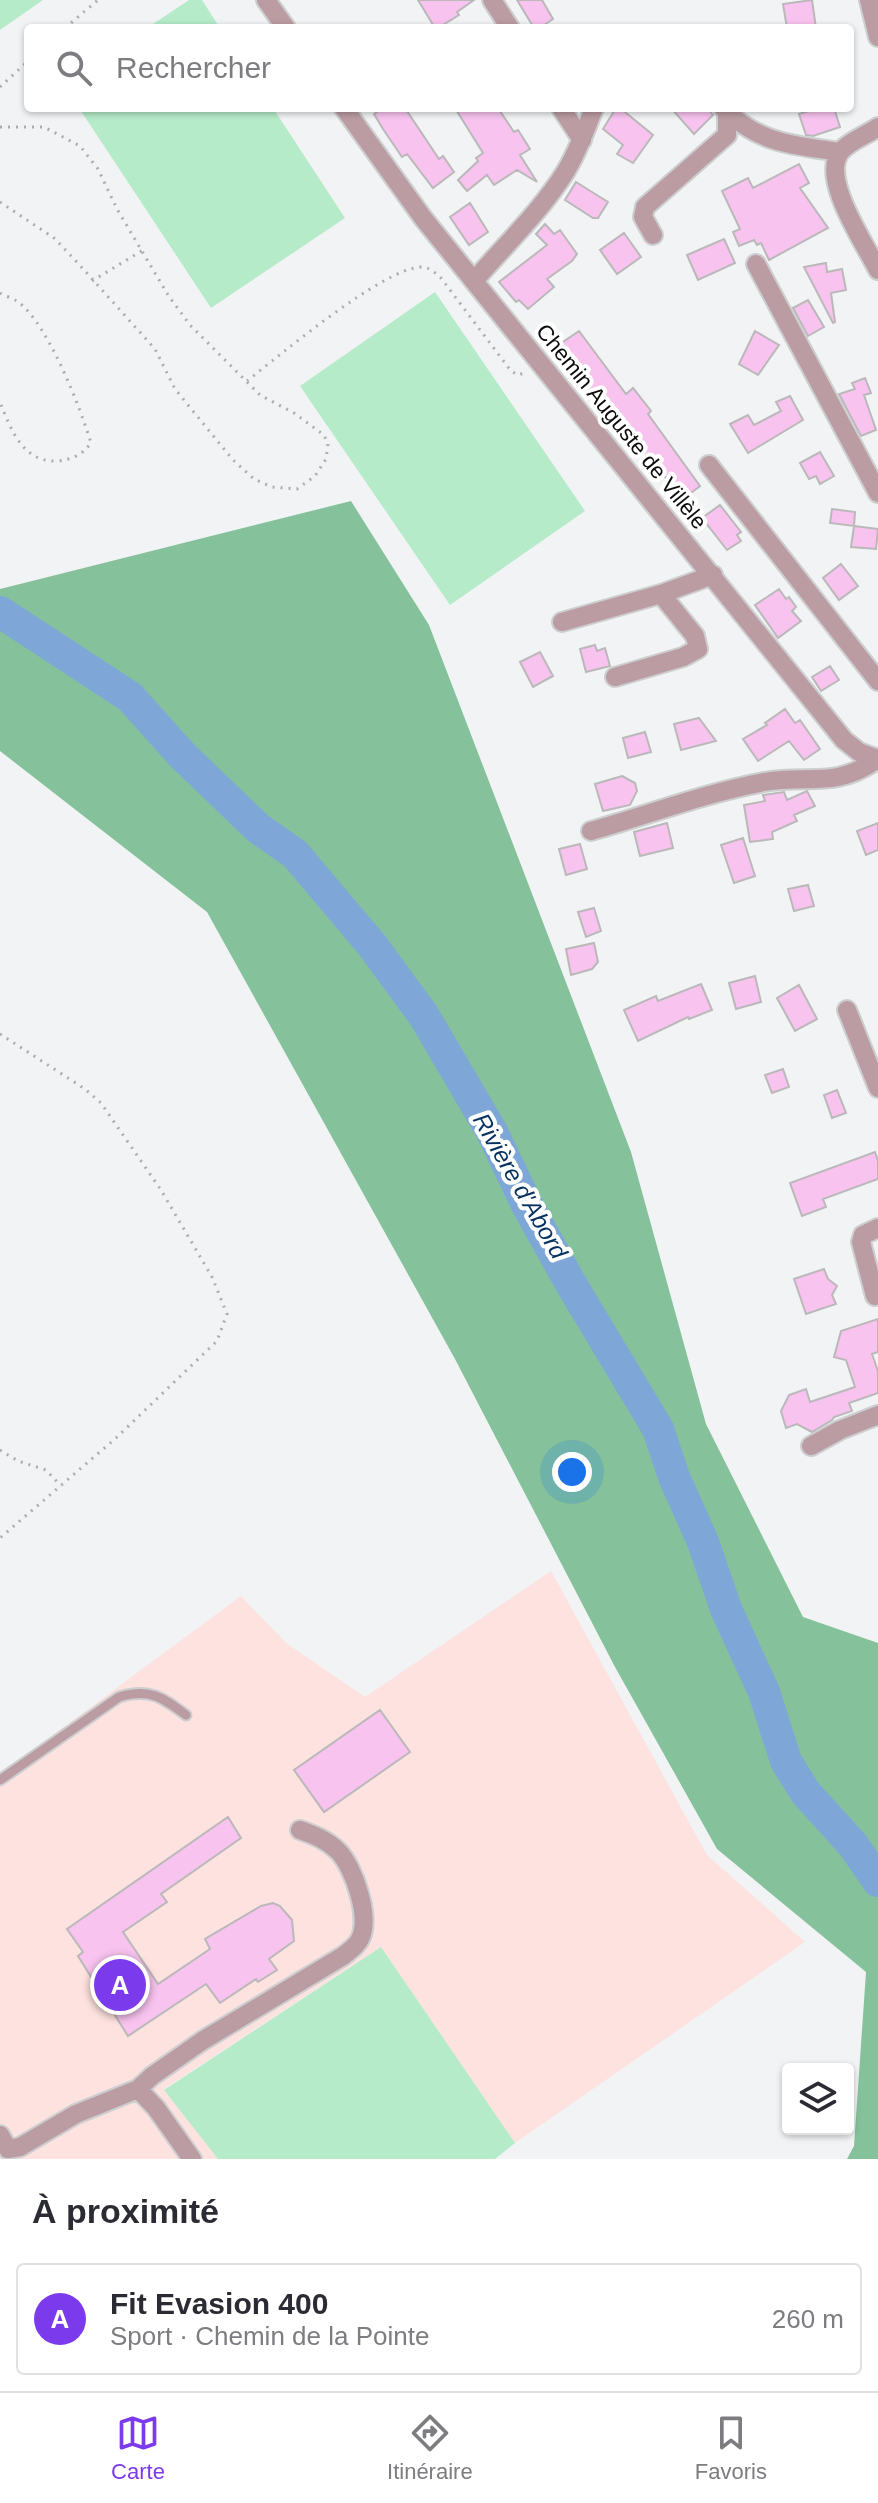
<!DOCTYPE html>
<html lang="fr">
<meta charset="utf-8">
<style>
body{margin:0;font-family:Arial,sans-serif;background:#f7f7f7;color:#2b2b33}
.controls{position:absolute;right:24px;bottom:24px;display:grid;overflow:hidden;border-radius:8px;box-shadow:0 2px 6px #0004}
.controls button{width:72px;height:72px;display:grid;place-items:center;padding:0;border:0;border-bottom:2px solid #e1e1e2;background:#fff;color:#2b2b33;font:40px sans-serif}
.you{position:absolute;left:572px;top:1472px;width:28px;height:28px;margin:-20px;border:6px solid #fff;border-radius:50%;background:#1a73e8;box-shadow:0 0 0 12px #1a73e833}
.badge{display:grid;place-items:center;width:52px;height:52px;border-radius:50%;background:#7c3aed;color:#fff;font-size:26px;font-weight:700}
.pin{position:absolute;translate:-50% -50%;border:4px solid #fff;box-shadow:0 2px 8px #0006}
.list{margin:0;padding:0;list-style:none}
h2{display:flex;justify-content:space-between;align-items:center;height:104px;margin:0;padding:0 32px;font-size:34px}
h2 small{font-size:26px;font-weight:400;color:#7c7c81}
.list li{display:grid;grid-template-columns:52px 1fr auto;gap:24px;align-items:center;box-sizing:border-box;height:112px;margin:0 16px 16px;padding:0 16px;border:2px solid #e1e1e2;border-radius:8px}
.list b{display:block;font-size:30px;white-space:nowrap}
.list p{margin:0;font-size:26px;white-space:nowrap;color:#7c7c81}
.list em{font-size:26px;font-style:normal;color:#7c7c81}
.icon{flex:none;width:44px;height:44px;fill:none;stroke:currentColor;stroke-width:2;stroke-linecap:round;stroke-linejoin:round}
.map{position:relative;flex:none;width:878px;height:2159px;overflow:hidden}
.search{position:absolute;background:#fff;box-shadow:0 2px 6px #0004;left:24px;right:24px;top:24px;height:88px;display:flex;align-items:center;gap:20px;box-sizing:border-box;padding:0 28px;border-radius:8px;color:#7c7c81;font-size:30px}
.sheet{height:232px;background:#fff}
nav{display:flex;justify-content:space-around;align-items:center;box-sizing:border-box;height:112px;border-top:2px solid #e1e1e2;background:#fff;font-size:22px;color:#7c7c81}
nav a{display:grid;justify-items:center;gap:4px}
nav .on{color:#7c3aed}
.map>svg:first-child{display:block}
</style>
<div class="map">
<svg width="878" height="2159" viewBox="0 0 878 2159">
<rect width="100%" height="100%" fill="#f2f3f5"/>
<!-- industrial -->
<path fill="#fde2e0" d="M551,1571l156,284 98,87 -290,201 -134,-196 -217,142 54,70h-218v-385l241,-178 45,47 79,54z"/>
<!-- green -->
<path fill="#b5ebc9" d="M0,0h43l-43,30z
M189,0h13l18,28h-73z
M79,108h194l72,110 -134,90z
M435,292l150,219 -135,94 -150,-219z
M381,1947l134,196 -20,16h-277l-54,-69z"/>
<!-- forest -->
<path fill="#85c29c" d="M351,501l78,124 202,527 75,272 97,193 75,26v516h-31l7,-13 12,-174 -149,-123 -102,-182 -160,-308 -248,-447 -207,-161v-162z"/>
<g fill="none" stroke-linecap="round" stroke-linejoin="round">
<!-- river -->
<path stroke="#7ea7d7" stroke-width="32" d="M0,612l130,85 52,58 76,73 37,26 77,91 52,71 68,116 35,73 44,79 87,145 16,48 29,65 23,67 38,83 22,69 19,31 48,53 25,36"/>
</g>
<!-- building -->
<path fill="#f8c3ef" stroke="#bab8b9" stroke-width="2" d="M418,0h56l-17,12 2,3 -21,13h-3z
M517,0h25l11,19 -13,9h-6z
M812,0l4,28h-29l-4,-24z
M383,108h22l34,51 4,-3 11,16 -21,16 -26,-34 -5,3 -19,-28 -9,-15z
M455,108h43l16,24 4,-2 12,19 -10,6 17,27 -20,-12 -23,15 -7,-10 -20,16 -9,-11 20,-19 -2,-3 7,-5z
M616,108h4l33,27 -20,28 -16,-9 6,-9 -20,-16z
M671,108h36l6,7 -19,19z
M818,108h16l6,19 -27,9 -7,-1 -7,-21z
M799,164l10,19 -9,5 28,40 -59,32 -8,-17 -4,2 -3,-5 -15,6 -6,-14 7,-3 -18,-38 26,-13 5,10z
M576,182l32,20 -10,16h-5l-28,-18z
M470,203l18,29 -19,13 -19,-28z
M545,224l9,10 6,-4 17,24 -5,7 -25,18 7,8 -26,22 -9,-9 -3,2 -17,-20 48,-37 -11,-11z
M624,233l17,24 -24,17 -17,-24z
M724,239l11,24 -37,17 -11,-25z
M826,263l1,9 15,-3 4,21 -15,3 4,29 -2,1 -29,-56z
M808,300l16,27 -16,9 -15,-28z
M579,331l47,63 7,-6 18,23 -3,3 52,72 -13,10h-6l-47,-56 -36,-49 -5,4 -29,-37 5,-3 -9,-11z
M755,331l24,14 -21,30 -19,-11z
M865,378l6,15 -7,2 12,35 -15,6 -22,-42 16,-5 -3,-6z
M790,396l13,24 -55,33 -18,-29 18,-9 6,10 27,-14 -5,-9z
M820,452l14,24 -14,8 -4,-8 -7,3 -9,-16z
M720,505l21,27 -4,3 4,6 -14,9 -25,-32z
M832,509l23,3 -1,14 -24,-3z
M854,526l24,3 -2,20 -25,-2z
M841,564l17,22 -19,14 -16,-22z
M779,589l7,10 3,-2 7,10 -4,4 9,10 -23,17 -23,-33z
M595,645l2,6 8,-3 5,18 -24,6 -6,-23z
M540,652l13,24 -20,11 -13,-25z
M830,666l9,14 -18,11 -9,-14z
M785,709l10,14 5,-3 20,29 -16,11 -15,-19 -31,20 -15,-22 24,-14 -2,-2z
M699,718l17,23 -35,9 -7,-26z
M645,732l6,20 -23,6 -5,-20z
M622,776l13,7 2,8 -7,14 -27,6 -8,-27z
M807,791l8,15 -21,9 3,6 -25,11 1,7 -23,3 -6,-37 21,-4 -2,-6 21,-3 3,8z
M667,823l6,25 -33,8 -6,-24z
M878,823v27l-12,5 -9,-24z
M743,838l12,38 -21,7 -13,-38z
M580,844l7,25 -21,6 -7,-26z
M808,885l6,21 -20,5 -6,-22z
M594,908l7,23 -15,6 -8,-25z
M594,943l4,19 -6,7 -21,6 -5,-26z
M755,976l6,26 -25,7 -7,-26z
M701,984l11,26 -23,9 -1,-2 -50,24 -14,-31 32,-14 2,5z
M799,985l18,34 -22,12 -18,-33z
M783,1069l6,18 -17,6 -7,-18z
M837,1090l9,23 -14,5 -8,-23z
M875,1152l3,9v18l-55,20 3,8 -24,9 -12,-33z
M824,1269l4,10 9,7 -5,9 4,9 -30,10 -12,-35z
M878,1319v33l-6,2 6,17v22l-29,10 3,8 -18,6 -2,3 -20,12 -15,-8 -11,4 -5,-17 8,-16 17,-6 4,13 45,-15 -9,-27 -12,-3 7,-26z
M380,1710l30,42 -86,60 -30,-42z
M228,1817l13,21 -80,56 6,8 -44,30 35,52 52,-35 -5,-10 56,-33 12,-3 7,3 12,14 2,21 -25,18 8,11 -19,12 -2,-3 -36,24 -14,-19 -78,52 -50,-80 5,-4 -16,-23z"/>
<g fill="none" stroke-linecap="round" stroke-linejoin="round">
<defs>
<path id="lane" d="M0,1780l119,-83c31,-9 43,0 67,18"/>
<path id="street" d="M266,0l20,28
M492,0l18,28
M869,0l9,37
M344,108l79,110 421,522 15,12 19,7
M561,108l21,32
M723,108c36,36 70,37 117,44
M878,127c-11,8 -27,13 -37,24 -22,26 24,93 37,119
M653,235l-10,-18 2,-10 82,-72v-23
M756,264l122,229
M474,281c31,-36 67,-70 92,-110 12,-20 20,-42 28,-63
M709,465l169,216
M562,622l99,-28 52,-19
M615,677l68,-20 15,-8 -3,-13 -34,-42
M591,831c57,-16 114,-38 173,-49 44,-8 71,7 112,-22
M847,1010l31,78
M875,1296l-14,-54 2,-7 15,-7
M811,1446l29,-16 38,-15
M138,2089l14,-13 50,-35 141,-85c6,-5 14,-10 17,-17 11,-21 -6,-72 -22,-88 -11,-11 -24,-16 -38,-21
M0,2135l8,14 12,-2 56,-33 62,-25 18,19 36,51"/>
</defs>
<!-- lane casing -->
<use href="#lane" stroke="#cdced0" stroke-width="13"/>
<!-- street casing -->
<use href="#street" stroke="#cdced0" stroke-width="22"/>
<!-- path -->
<path stroke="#abacae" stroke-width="3" stroke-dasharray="2 6" stroke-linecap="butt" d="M65,28l33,-28
M0,87l28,-26
M0,127h44l36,19 18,23 19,40 51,86 22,30 70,70 34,18 30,22 4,9 -2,15 -11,17 -18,13 -25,-2 -18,-8 -21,-19 -58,-71 -20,-40 -79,-88 -22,-23 -54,-36
M92,281l51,-31
M0,293c5,3 12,5 17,8 31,22 63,106 74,142 -9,12 -18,16 -33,18 -35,2 -47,-31 -58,-59
M247,381c33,-26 134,-111 173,-114 10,0 14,5 21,11l70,93 7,4 9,-3
M0,1034l85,55 16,14 60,87 51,87 15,37 -10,27 -101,97 -116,100
M0,1450l18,11 28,9 15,16"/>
<!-- lane -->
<use href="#lane" stroke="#bb9ca3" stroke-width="9"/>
<!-- street -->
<use href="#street" stroke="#bb9ca3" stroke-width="18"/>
</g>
<g text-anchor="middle" stroke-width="8" stroke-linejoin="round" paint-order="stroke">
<!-- street labels -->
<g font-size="22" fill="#0b0b0c" stroke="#fff">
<text transform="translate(622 426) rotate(51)" y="8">Chemin Auguste de Villèle</text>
</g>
<!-- water labels -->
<g font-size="24" font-style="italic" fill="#06325f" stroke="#fff">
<text transform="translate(520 1186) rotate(60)" y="8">Rivière d'Abord</text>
</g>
</g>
</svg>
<div class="controls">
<button><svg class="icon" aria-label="layers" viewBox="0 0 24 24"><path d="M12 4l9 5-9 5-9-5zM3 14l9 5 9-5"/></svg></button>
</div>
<div class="you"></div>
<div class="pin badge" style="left:120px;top:1985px">A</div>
<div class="search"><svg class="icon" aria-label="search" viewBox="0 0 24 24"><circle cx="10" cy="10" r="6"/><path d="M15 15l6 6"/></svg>Rechercher</div>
</div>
<section class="sheet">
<h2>À proximité<small></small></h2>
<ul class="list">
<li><span class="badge">A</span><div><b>Fit Evasion 400</b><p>Sport · Chemin de la Pointe</p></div><em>260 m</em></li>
</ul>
</section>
<nav>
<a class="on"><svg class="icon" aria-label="map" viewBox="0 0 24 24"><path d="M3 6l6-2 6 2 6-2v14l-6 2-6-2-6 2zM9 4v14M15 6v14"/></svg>Carte</a>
<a><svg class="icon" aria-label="directions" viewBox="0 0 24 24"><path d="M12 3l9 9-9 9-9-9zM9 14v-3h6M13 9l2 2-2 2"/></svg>Itinéraire</a>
<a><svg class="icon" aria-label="saved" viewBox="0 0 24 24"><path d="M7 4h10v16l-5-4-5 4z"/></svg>Favoris</a>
</nav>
